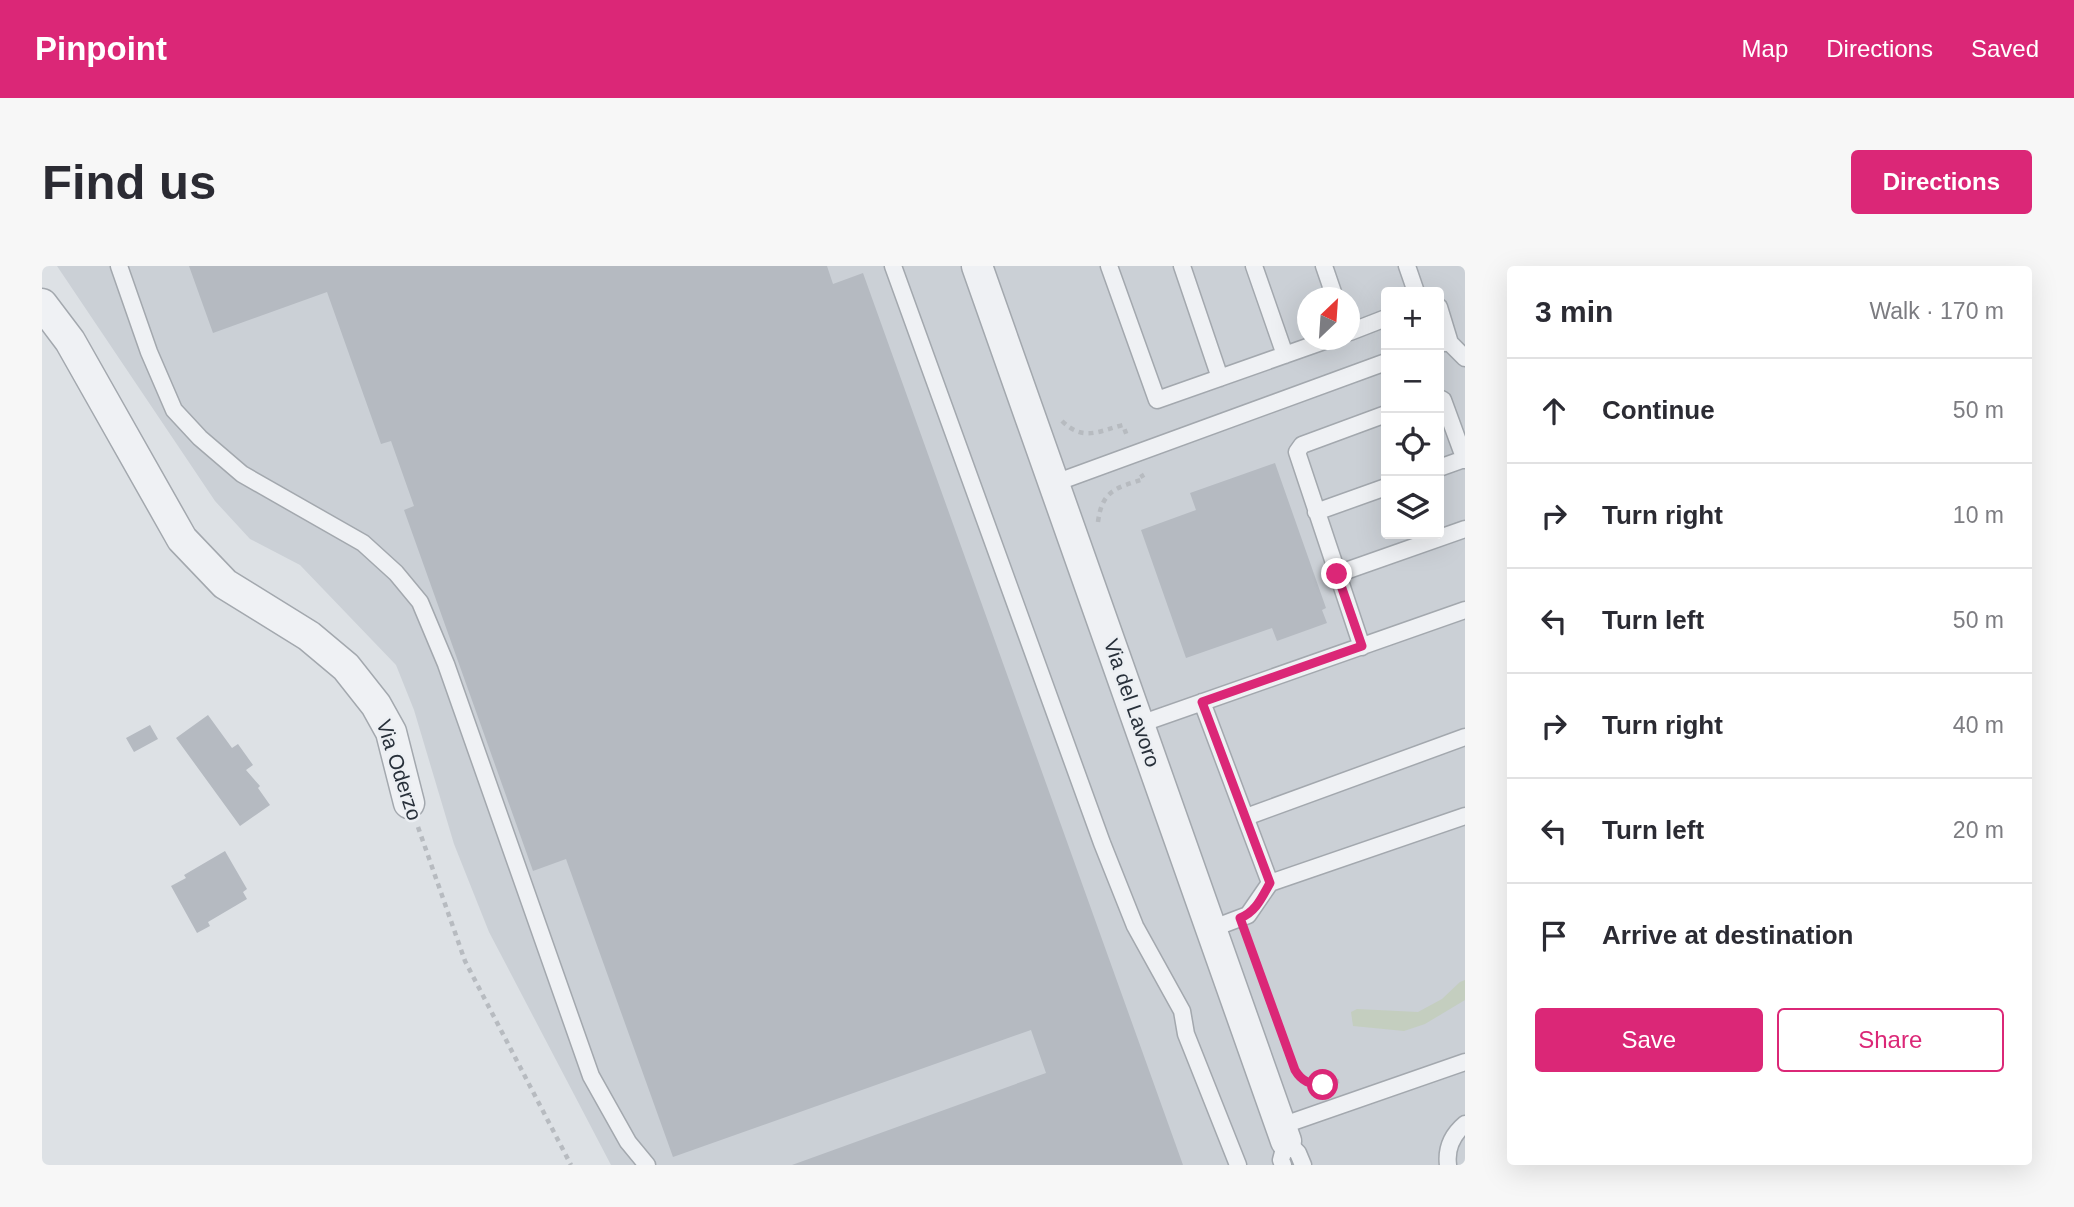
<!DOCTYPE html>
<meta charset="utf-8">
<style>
body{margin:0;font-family:Helvetica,sans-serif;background:#f7f7f7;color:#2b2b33}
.controls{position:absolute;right:21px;top:21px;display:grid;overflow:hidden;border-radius:7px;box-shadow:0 7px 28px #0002}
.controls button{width:63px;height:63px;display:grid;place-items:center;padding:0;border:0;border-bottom:2px solid #e1e1e2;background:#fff;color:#2b2b33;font:35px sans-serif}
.compass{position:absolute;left:1255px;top:21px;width:63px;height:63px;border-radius:50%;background:#fff;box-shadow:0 7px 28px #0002;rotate:25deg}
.stop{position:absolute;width:21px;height:21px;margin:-16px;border:5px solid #db2777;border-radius:50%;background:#fff}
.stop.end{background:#db2777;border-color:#fff;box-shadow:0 2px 7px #0008}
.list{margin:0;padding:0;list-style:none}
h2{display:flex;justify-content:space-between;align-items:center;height:91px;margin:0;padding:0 28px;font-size:30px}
h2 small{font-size:23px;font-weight:400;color:#7c7c81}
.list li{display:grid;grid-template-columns:46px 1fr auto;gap:21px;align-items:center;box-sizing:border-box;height:105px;padding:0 28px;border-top:2px solid #e1e1e2}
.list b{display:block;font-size:26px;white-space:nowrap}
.list em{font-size:23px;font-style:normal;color:#7c7c81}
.actions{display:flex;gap:14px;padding:21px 28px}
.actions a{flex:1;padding:16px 0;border:2px solid #db2777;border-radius:7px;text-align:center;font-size:24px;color:#db2777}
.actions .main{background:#db2777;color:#fff}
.icon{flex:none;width:38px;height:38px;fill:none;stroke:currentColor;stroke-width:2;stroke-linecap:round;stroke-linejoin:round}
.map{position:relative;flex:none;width:1423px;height:899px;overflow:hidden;border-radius:7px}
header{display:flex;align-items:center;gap:42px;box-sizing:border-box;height:98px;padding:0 35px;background:#db2777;color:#fff}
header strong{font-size:33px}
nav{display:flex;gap:38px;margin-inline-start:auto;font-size:24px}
.intro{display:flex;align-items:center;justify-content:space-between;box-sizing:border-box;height:168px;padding:0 42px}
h1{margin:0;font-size:49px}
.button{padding:18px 32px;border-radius:7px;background:#db2777;color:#fff;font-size:24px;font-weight:700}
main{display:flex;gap:42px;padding:0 42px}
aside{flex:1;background:#fff;border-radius:7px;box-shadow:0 7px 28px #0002}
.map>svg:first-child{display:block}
</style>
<header>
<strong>Pinpoint</strong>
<nav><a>Map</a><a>Directions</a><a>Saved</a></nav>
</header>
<div class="intro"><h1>Find us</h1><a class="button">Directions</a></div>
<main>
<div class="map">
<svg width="1423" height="899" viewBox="0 0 1423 899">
<rect width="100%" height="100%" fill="#dde1e5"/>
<!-- built -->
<path fill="#cbd0d6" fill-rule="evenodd" d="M15,0h1408v899h-854l-122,-233 -35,-88 -40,-134 -18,-45 -96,-100 -50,-26 -35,-38zM1344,26h53v242h-53zM1266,32h42v42h-42z"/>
<!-- green -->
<path fill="#c4cebf" d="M1423,714v20l-40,24 -21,7 -51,-5 -2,-14 6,-3 61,3 24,-13 18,-17z"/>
<!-- building -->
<path fill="#b5bac1" d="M147,0h638l6,18 30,-11 320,892h-391l254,-92 -15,-43 -358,127 -107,-298 -33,12 -129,-361 10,-4 -23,-65 -10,3 -54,-152 -114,41z
M1233,197l51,145 -4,2 5,13 -50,18 -5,-13 -86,30 -45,-128 55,-20 -6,-17z
M166,449l24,33 6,-4 15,21 -7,5 14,16 -2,2 12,17 -30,21 -64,-88z
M108,459l8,14 -24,13 -8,-14z
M183,585l22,38 -4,3 4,7 -39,23 2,4 -13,7 -26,-47 15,-8 -2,-3z"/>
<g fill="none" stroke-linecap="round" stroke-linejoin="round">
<defs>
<path id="lane" d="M77,0l30,86 25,58 26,28 42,36 121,69 33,30 24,29 26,62 145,412 37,66 19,23
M851,0l209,577 33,83 47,85 4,23 52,131
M1067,0l48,134 170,-60
M1140,0l38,112
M1212,0l31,89
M1282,0l11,32
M1365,0l9,26
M1397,41l11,36
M1308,66l36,-14
M1400,77h8l15,15
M1397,132l4,2 22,60
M1397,202l25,-9
M1013,217l331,-121
M1274,246l70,-25
M1295,308l128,-45
M1320,381l-65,-195 5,-7 84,-31
M1160,436l68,181 -22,32 -37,14
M1098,458l325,-114
M1204,551l219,-80
M1228,617l195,-67
M1239,860l184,-64
M1241,899l-2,-5 5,-19 12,12 5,12
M1406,899c-2,-16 4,-30 17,-41"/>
<path id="street" d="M935,0l309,875
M0,38l28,37 112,198 43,45 84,52 37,31 30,38 15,27 18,71"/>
</defs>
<!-- lane casing -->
<use href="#lane" stroke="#a3a8ae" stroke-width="19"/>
<!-- street casing -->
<use href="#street" stroke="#a3a8ae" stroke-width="33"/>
<!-- path -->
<path stroke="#b7bbc0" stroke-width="4.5" stroke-dasharray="5 5" stroke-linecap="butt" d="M1020,155c21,21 37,10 61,4l4,11
M1056,256c4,-32 18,-34 46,-43l-3,-5
M376,561l47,134 106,204
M1204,670l54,143c15,7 23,6 39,2"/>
<!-- lane -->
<use href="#lane" stroke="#eff1f4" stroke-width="16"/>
<!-- street -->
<use href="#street" stroke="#eff1f4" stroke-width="30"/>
</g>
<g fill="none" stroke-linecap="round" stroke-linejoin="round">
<!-- route -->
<path stroke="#db2777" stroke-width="9" d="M1281,819c-13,-1 -21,-3 -28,-15l-55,-152c16,-6 22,-21 30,-35l-68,-181 160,-56 -25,-72"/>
</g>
<g text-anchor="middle" stroke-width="5" stroke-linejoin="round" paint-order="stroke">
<!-- street labels -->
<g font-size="21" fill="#28303a" stroke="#eceff3">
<text transform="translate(1090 437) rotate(71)" y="7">Via del Lavoro</text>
<text transform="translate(357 504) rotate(72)" y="7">Via Oderzo</text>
</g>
</g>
</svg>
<div class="controls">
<button>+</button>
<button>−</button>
<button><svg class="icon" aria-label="locate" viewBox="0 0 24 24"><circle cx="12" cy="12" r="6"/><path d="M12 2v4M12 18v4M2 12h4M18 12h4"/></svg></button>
<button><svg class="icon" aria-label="layers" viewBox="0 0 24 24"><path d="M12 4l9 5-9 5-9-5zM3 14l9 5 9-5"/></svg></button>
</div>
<svg class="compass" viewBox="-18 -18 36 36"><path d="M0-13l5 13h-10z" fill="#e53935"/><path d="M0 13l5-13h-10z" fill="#7c7c81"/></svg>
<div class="stop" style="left:1281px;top:819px"></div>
<div class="stop end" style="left:1295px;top:308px"></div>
</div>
<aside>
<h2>3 min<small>Walk · 170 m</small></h2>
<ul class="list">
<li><svg class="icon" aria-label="ahead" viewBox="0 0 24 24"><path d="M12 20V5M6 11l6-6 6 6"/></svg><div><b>Continue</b></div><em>50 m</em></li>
<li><svg class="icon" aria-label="right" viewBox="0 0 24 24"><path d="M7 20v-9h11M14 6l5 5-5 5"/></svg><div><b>Turn right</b></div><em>10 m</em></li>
<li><svg class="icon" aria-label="left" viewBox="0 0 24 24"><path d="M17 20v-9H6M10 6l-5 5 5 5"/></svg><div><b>Turn left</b></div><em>50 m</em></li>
<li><svg class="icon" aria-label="right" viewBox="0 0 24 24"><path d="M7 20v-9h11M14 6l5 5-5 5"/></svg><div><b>Turn right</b></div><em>40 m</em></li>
<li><svg class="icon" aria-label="left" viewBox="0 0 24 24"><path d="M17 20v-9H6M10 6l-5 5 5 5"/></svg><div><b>Turn left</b></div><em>20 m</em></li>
<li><svg class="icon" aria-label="arrive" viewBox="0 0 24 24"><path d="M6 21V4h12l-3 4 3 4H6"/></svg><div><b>Arrive at destination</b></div></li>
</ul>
<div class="actions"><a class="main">Save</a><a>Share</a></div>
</aside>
</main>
